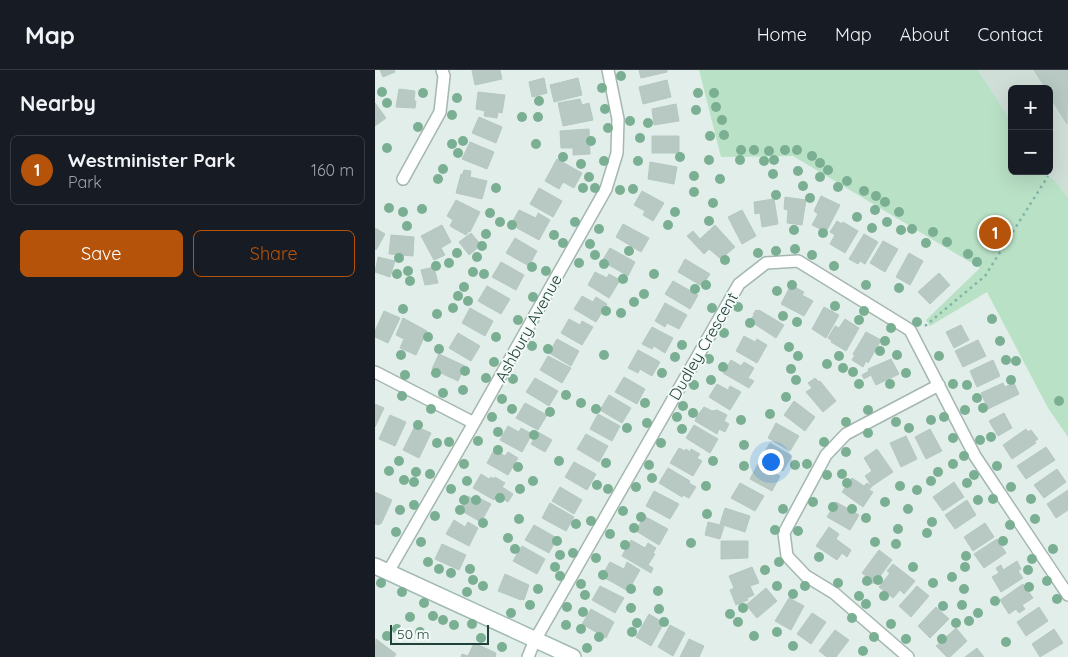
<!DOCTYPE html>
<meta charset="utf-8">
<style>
body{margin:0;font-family:Quicksand,sans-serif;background:#242831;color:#f1f3f6}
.controls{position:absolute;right:15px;top:15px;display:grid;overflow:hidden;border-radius:8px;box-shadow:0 5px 20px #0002}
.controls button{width:45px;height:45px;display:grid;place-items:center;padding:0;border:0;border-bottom:1px solid #363941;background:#171b24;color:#f1f3f6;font:25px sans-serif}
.scale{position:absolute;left:15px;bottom:12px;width:99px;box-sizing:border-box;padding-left:5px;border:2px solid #204139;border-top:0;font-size:14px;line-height:18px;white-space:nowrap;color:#204139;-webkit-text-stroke:4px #f3faf7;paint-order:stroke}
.you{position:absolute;left:395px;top:391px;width:18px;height:18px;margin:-12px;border:4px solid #fff;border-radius:50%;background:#1a73e8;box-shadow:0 0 0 8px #1a73e833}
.badge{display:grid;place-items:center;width:32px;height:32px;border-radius:50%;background:#b45309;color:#fff;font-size:16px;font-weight:700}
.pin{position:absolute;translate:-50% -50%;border:2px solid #fff;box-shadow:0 1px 5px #0006}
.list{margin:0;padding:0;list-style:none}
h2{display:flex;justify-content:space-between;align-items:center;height:65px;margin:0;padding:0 20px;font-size:21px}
h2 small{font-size:16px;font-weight:400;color:#9ea1a6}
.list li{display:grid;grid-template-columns:32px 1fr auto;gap:15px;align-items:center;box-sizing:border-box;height:70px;margin:0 10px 10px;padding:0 10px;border:1px solid #363941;border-radius:8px}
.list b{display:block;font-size:19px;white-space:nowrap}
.list p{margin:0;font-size:16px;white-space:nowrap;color:#9ea1a6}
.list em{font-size:16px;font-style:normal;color:#9ea1a6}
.actions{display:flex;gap:10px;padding:15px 20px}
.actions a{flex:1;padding:11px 0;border:1px solid #b45309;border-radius:8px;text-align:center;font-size:18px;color:#b45309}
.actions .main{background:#b45309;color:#fff}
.map{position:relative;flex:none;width:693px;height:587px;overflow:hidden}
header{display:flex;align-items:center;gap:30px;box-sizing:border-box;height:70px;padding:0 25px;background:#171b24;border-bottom:1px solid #363941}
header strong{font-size:24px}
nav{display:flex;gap:28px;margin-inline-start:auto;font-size:18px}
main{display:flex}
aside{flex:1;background:#171b24}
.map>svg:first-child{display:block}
</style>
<header>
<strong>Map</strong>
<nav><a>Home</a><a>Map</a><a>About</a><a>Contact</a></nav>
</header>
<main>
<aside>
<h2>Nearby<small></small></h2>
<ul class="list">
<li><span class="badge">1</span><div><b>Westminister Park</b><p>Park</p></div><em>160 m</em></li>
</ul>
<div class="actions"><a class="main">Save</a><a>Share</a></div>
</aside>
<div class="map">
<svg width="693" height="587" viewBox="0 0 693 587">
<rect width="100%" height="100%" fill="#e2eee9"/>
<!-- built -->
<path fill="#d0ded8" d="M603,0h90v128l-13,-18 -10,-5 -3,-4h7v-82h-37v34z"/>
<!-- green -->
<path fill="#b9e1c6" d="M324,0h279l34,53v48h30l3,4 10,5 13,18v239l-20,-29 -61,-116 -57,34 -4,-6 54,-52 -187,-112 -72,1z"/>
<!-- building -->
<path fill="#b7c9c2" stroke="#b4c8c1" d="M5,0h14l1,2 -12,5z
M97,0h28l2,9 -27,6z
M264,0h28v2l-26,6z
M659,0h34l-1,54 -18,-29v-6h-3z
M169,8l3,15 -15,4 -3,-15z
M203,8l4,17 -28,7 -4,-17z
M292,10l4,17 -28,7 -4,-17z
M24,19l16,2 -1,10h2l-1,7 -19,-1z
M103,22l27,3 -3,18 -4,-1 -1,6 -13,-2 1,-5 -9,-2z
M205,29l2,6 7,-2 4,17 -30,6 -5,-23z
M0,33l11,15 -11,8z
M301,34l3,17 -25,4 -2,-16z
M104,47l23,10 -6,16 -24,-10z
M214,59l1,25 -17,1v-7h-12l-1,-17z
M277,66h27v17h-27z
M95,72l24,10 -7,17 -25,-10z
M182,89l25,14 -8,15 -11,-6 -4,7 -14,-8z
M275,92l27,5 -3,17 -26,-5z
M89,100l7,1 -1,6 17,4 -5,18 -26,-6 5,-19 1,1z
M164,118l23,13 -9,16 -23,-13z
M267,121l22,12 -11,18 -10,-6 2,-4 -11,-6z
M446,126l19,9 -14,27 -14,-7 6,-11 -4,-3z
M410,127l21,3 -4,25 -15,-2 1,-13 -4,-1z
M399,129l4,25 -16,3 -2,-14 -5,1 -1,-12z
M81,130l24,12 -10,20 -1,-1 -3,4 -16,-9 3,-6 -6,-4z
M144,140l17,8 2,-5 12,7 -11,20 -22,-12 1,-2 -6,-3z
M367,140l14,26 -14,8 -14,-27z
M462,151l5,3 1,-2 15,9 -13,22 -15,-9 5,-9 -5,-3z
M248,154l26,14 -8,14 -25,-15z
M67,155l9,17 -10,6 4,7 -11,5 -13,-24z
M340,155l20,22 -14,12 -12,-10 -5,5 -17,-18 6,-5 7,8z
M0,158l10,6 -9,16 -1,-1z
M96,163l10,12 -12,10 -10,-13z
M489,164l14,8 -13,22 -5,-3 -2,3 -9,-5z
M16,165l23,2 -1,19 -24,-2z
M140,168l22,13 -8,15 -23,-13z
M508,171l15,8 -13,23 -15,-9z
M235,178l25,14 -7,14 -26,-15z
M534,183l14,8 -13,24 -14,-8z
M3,187l17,4 -5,16 -15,-5z
M310,189l25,15 -8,12 -24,-14z
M126,192l23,13 -8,15 -24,-13z
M59,197l4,16 -13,2 -4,-15z
M220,202l12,6 2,-4 11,6 -11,18 -21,-13z
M564,203l11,12 -20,19 -12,-12z
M298,211l25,14 -8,14 -25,-15z
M416,215l13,7 -2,3 11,6 -9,15 -23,-12z
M112,216l23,13 -9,15 -23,-13z
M207,226l11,6 3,-5 11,7 -11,18 -22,-13z
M290,233l22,12 -8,14 -12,-6 -2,4 -10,-6z
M449,237l15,8 -13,23 -14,-9z
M95,238l23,13 -8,15 -23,-13z
M381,240l2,1 1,-1 25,15 -8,13 -26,-17 3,-5 3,-1 -3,-1z
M9,241l16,7 -12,25 -13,-6v-6z
M28,248l24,13 -11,24 -16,-7 4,-9 -8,-4z
M194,249l11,6 2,-4 11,6 -11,18 -21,-12z
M470,249l14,9 -13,23 -15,-9 1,-1 -4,-3 7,-12 4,2z
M586,255l8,15 -15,8 -8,-16z
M277,257l21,11 -8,15 -11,-7 -2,3 -10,-5z
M491,262l15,8 -13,23 -2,-2 -3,6 -11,-7 3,-5 -2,-1z
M83,263l22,13 -9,15 -22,-13z
M369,266l11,6 2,-3 10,6 -10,18 -21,-12z
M182,269l22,12 -8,15 -22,-13z
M603,270l8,16 -23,11 -8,-16z
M263,280l22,12 -8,14 -12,-7 -2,4 -10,-5z
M64,284l26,12 -7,15 -26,-12z
M173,286l23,12 -9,15 -22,-13z
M516,289l8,15 -23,11 -5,-10 -7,4 -2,-4 7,-4 -1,-2z
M356,290l10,6 3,-4 10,6 -6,10 6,3 -5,7 -26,-15z
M618,290l7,16 -23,11 -7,-16z
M249,307l21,12 -8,15 -22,-12z
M160,308l23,13 -9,15 -23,-14z
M440,308l4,4 1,-1 16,20 -13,11 -17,-20 6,-4 -4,-5z
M628,313l2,4 9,-4 5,11 -31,15 -7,-16z
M342,314l11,6 2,-4 11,6 -11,18 -21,-13z
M234,325l22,13 -9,15 -22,-13z
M419,331l21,16 -10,14 -21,-16z
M150,333l22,12 -9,15 -22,-12z
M0,334l9,4 -9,19z
M329,337l8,4 5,-1 10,5 -3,6 5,3 -4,8 -6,-3 -2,5 -22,-13 2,-5z
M629,343l8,15 -14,8 -9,-15z
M223,344l22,12 -8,15 -22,-12z
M15,345l16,7 -11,24 -16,-7z
M401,353l23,13 -9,15 -22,-13z
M319,355l24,14 -8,14 -24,-15z
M40,356l16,7 -12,25 -16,-8z
M133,356l11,6 2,-4 11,6 -10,18 -22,-12z
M555,359l12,22 -16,8 -11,-22z
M651,359l2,3 3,-2 7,9 -4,3 2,1 -24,16 -9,-14z
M163,362l14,8 -7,12 -14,-8z
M211,364l22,12 -9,16 -22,-13z
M531,366l11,23 -16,8 -11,-24z
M395,373l22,13 -9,15 -22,-13z
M671,377l9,13 -29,19 -9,-13z
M304,378l6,3 1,-2 4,3 1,-3 9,5 -3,4 5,3 -9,15 -23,-13z
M502,379l16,23 -21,14 -7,-10 7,-5 -8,-13z
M119,380l11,6 3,-4 10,6 -10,17 -21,-12z
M199,392l22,12 -9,16 -22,-13z
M383,394l22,12 -8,15 -22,-12z
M293,398l22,13 -1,2 7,4 -7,11 -6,-3 -1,2 -23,-14z
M682,399l9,13 -22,16 -10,-13z
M106,404l8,5 2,-2 3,2 1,-2 10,6 -3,4 11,7 -5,8 -11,-7 -3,5 -21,-12z
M477,408l12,8 3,-3 5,3 -3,4 4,2 -10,15 -21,-15z
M579,412l10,15 -21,14 -10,-14z
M365,413l24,13 -9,15 -24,-13z
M185,417l22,13 -8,14 -22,-13z
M693,420v20l-12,8 -9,-14z
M279,421l25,13 -9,15 -24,-13z
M0,422l17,8 -11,24 -1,-1 -1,2 -4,-1z
M93,426l11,7 2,-4 10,5 -10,18 -21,-12z
M592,430l9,15 -21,14 -10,-14z
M461,432l23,13 -9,15 -23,-13z
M175,433l24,14 -8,14 -24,-13z
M350,438l25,8 -5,16 -25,-8z
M269,446l24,13 -9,16 -23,-14z
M79,450l11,7 3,-5 10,6 -9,18 -23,-12z
M333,452l16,4 -4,13 -15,-4z
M610,453l9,14 -21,14 -9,-14z
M159,455l23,13 -8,15 -24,-13z
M454,457l10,7 -3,5 15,11 -4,7 -5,-4 -5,7 -21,-14z
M622,469l9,14 -22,15 -10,-14z
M256,470l14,8 3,-5 8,5 -3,5 2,1 -7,11 5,3 -2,5 -29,-17z
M346,471h27v17l-27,1z
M67,474l24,11 -7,15 -24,-11z
M147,476l23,13 -8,15 -24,-13z
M504,480l13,10 -17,23 -2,-1 -1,2 -7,-5 1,-3 -4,-3z
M642,491l4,8 -3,2 5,7 -22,14 -9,-15 7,-4 -3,-5 5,-3 2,5z
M235,492l14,7 3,-7 13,8 -12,21 -23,-13 2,-2 -4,-2z
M518,494l22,17 -11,13 -4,-4 -7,8 -14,-11 11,-14 -3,-2z
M377,497l7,16 -9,3 4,9 -7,3 1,2 -12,5 -6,-15 4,-2 -5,-12z
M130,504l24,11 -5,15 -2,-1 -1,1 -23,-9z
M648,514l10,14 -11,7 3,4 -6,4 -3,-4 -7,5 -9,-14z
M225,516l24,12 -9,15 -23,-13z
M542,516l12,10 -18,21 -12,-11z
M391,518l11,13 -20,17 -11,-13z
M414,528l15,8 -13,24 -16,-9z
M561,537l13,12 -19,19 -12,-12z
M664,537l9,14 -22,15 -9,-14z
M216,539l23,13 -8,16 -24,-14z
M437,543l14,9 -15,22 -14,-10z
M274,544l15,9 -13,23 -15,-9z
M295,555l15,8 -12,23 -15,-9z
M581,558l11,13 -17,16h-3l-11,-11z
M679,559l9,14 -23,14 -8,-13z
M460,560l14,10 -13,17h-9l-8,-6z
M1,569l20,15 -2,3h-19z
M314,569l15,7 -5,11h-19z
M99,573l22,10 -1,4h-34l1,-3 6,2z
M602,578l7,9h-19z"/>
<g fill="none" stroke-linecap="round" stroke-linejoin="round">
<defs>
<path id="street" d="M28,109l37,-67 4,-36 -2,-6
M0,302l99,51
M13,502l86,-149 132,-234 11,-36 1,-34 -10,-49
M153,587l7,-17 204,-356 27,-21 32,-2 112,69 65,126 93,139
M533,587l-74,-64 -28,-17 -19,-20 -3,-23 42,-78 20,-21 93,-49"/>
<path id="secondary" d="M0,496l198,91"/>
</defs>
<!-- street casing -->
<use href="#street" stroke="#a4b7b1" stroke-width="14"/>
<!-- secondary casing -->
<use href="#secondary" stroke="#a0bab2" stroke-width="18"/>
<!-- path -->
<path stroke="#80b4a6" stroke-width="2.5" stroke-dasharray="2.5 4" stroke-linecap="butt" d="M550,256l60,-50 63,-100"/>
<!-- street -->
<use href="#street" stroke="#fff" stroke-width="11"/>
<!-- secondary -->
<use href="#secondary" stroke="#fff" stroke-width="15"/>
</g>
<!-- trees -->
<g fill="#7baf93">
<circle cx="246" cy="6" r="5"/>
<circle cx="227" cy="18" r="5"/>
<circle cx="7" cy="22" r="5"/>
<circle cx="48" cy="23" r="5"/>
<circle cx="323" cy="23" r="5"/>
<circle cx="339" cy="23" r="5"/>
<circle cx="82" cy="28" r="5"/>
<circle cx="164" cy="31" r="5"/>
<circle cx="12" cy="33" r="5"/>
<circle cx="341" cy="37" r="5"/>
<circle cx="230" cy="39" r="5"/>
<circle cx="321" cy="40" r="5"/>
<circle cx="77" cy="45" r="5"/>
<circle cx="147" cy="47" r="5"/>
<circle cx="163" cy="47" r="5"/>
<circle cx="347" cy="50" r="5"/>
<circle cx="255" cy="51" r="5"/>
<circle cx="273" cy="53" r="5"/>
<circle cx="43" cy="57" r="5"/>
<circle cx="233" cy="58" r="5"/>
<circle cx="349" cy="65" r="5"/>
<circle cx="335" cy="66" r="5"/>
<circle cx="265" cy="68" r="5"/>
<circle cx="88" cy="71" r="5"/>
<circle cx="216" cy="71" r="5"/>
<circle cx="77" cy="74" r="5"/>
<circle cx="161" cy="74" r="5"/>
<circle cx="12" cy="78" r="5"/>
<circle cx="366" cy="80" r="5"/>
<circle cx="379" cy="80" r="5"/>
<circle cx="410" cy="80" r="5"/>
<circle cx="422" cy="80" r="5"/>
<circle cx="394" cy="81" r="5"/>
<circle cx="83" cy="83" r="5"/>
<circle cx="437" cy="86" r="5"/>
<circle cx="188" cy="87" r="5"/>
<circle cx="305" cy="87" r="5"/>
<circle cx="334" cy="90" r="5"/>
<circle cx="365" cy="90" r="5"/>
<circle cx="399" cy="90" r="5"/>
<circle cx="229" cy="91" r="5"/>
<circle cx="263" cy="91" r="5"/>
<circle cx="389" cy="91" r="5"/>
<circle cx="445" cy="93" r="5"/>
<circle cx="206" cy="94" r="5"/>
<circle cx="68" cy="99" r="5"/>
<circle cx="453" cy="100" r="5"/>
<circle cx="423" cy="101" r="5"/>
<circle cx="398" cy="104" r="5"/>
<circle cx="319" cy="106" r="5"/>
<circle cx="214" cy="107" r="5"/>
<circle cx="445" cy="107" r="5"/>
<circle cx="63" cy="109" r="5"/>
<circle cx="345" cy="109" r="5"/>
<circle cx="472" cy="111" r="5"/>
<circle cx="428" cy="116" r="5"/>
<circle cx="463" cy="117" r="5"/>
<circle cx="121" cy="118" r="5"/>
<circle cx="208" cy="118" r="5"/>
<circle cx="220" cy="118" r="5"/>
<circle cx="258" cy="119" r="5"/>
<circle cx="245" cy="120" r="5"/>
<circle cx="489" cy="121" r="5"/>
<circle cx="319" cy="122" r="5"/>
<circle cx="401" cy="125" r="5"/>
<circle cx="501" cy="126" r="5"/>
<circle cx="435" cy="128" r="5"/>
<circle cx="510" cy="132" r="5"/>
<circle cx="338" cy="133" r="5"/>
<circle cx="14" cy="138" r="5"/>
<circle cx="47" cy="139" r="5"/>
<circle cx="500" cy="140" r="5"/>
<circle cx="28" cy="142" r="5"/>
<circle cx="300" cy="142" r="5"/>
<circle cx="524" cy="142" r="5"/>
<circle cx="115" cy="143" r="5"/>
<circle cx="482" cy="147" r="5"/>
<circle cx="334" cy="151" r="5"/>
<circle cx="125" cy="152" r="5"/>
<circle cx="200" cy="152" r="5"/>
<circle cx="512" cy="152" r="5"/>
<circle cx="137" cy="155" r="5"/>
<circle cx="293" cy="155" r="5"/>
<circle cx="32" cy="156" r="5"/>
<circle cx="497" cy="158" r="5"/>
<circle cx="224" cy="159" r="5"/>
<circle cx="537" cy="159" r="5"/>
<circle cx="419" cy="160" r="5"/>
<circle cx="526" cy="160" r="5"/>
<circle cx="558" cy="162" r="5"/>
<circle cx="448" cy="163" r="5"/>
<circle cx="111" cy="164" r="5"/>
<circle cx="179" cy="165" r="5"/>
<circle cx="572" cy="172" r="5"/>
<circle cx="188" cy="173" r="5"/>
<circle cx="551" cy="173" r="5"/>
<circle cx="215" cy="174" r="5"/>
<circle cx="107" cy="176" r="5"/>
<circle cx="420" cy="179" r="5"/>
<circle cx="254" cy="181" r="5"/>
<circle cx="401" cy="181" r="5"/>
<circle cx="82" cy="183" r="5"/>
<circle cx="383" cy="183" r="5"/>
<circle cx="593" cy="184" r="5"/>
<circle cx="220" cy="185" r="5"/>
<circle cx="437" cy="185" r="5"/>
<circle cx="102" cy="187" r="5"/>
<circle cx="24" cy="188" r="5"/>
<circle cx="350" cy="190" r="5"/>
<circle cx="602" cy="192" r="5"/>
<circle cx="74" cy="193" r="5"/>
<circle cx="204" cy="193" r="5"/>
<circle cx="229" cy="194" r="5"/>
<circle cx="61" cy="196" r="5"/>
<circle cx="459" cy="196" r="5"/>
<circle cx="157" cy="197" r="5"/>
<circle cx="33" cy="201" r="5"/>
<circle cx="171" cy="201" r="5"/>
<circle cx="98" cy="202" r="5"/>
<circle cx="22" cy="204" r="5"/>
<circle cx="109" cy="204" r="5"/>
<circle cx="279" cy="204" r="5"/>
<circle cx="248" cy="209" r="5"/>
<circle cx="35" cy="211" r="5"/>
<circle cx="331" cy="215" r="5"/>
<circle cx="417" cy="215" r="5"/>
<circle cx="491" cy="215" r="5"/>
<circle cx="89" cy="217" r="5"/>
<circle cx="524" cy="218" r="5"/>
<circle cx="320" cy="219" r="5"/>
<circle cx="402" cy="221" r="5"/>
<circle cx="269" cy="224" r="5"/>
<circle cx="83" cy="226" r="5"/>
<circle cx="158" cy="227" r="5"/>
<circle cx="93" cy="231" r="5"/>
<circle cx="259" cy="232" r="5"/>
<circle cx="460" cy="236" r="5"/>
<circle cx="363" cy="237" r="5"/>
<circle cx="78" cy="238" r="5"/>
<circle cx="337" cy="238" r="5"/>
<circle cx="28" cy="239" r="5"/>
<circle cx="231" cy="241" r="5"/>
<circle cx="489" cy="241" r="5"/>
<circle cx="246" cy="243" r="5"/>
<circle cx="62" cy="244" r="5"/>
<circle cx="408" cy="246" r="5"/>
<circle cx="617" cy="249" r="5"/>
<circle cx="143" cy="250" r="5"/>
<circle cx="484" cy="250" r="5"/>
<circle cx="422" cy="252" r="5"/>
<circle cx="542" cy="252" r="5"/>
<circle cx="375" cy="253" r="5"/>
<circle cx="516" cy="258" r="5"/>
<circle cx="349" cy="263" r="5"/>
<circle cx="53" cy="267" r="5"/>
<circle cx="121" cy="267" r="5"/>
<circle cx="510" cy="271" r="5"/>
<circle cx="625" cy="271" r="5"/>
<circle cx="307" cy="275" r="5"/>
<circle cx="157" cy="276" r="5"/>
<circle cx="414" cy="277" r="5"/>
<circle cx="64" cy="279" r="5"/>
<circle cx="173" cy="279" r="5"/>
<circle cx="505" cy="281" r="5"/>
<circle cx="26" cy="285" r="5"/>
<circle cx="229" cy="285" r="5"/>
<circle cx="522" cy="285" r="5"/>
<circle cx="423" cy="286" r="5"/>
<circle cx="464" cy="286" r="5"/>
<circle cx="564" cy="286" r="5"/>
<circle cx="300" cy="287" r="5"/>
<circle cx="334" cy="289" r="5"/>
<circle cx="631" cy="290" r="5"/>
<circle cx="641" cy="291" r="5"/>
<circle cx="119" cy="292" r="5"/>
<circle cx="452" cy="294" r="5"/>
<circle cx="348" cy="297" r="5"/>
<circle cx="468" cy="298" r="5"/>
<circle cx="416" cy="299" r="5"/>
<circle cx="90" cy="301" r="5"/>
<circle cx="478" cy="302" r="5"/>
<circle cx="61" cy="303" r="5"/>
<circle cx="287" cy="303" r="5"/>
<circle cx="531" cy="303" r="5"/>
<circle cx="30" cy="305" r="5"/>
<circle cx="111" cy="308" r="5"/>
<circle cx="138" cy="309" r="5"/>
<circle cx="336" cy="310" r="5"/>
<circle cx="421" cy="310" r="5"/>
<circle cx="636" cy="310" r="5"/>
<circle cx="484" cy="314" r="5"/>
<circle cx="515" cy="314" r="5"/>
<circle cx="578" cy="314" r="5"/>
<circle cx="319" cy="315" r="5"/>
<circle cx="592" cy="315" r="5"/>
<circle cx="88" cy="320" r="5"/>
<circle cx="68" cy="323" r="5"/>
<circle cx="191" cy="325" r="5"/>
<circle cx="27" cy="326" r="5"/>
<circle cx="411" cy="327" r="5"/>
<circle cx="602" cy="328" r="5"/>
<circle cx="127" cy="329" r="5"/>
<circle cx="684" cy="331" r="5"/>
<circle cx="206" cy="333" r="5"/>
<circle cx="270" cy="333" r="5"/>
<circle cx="308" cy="336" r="5"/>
<circle cx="608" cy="338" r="5"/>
<circle cx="56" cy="339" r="5"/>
<circle cx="137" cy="339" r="5"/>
<circle cx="221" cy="339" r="5"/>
<circle cx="493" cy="340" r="5"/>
<circle cx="590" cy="340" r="5"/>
<circle cx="175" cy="342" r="5"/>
<circle cx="318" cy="343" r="5"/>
<circle cx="395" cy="344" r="5"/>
<circle cx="117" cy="347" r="5"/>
<circle cx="302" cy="347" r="5"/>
<circle cx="569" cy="347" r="5"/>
<circle cx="366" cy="350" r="5"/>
<circle cx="556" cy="350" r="5"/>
<circle cx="471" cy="352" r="5"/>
<circle cx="521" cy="352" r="5"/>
<circle cx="272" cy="353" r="5"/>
<circle cx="43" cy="355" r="5"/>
<circle cx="252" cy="358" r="5"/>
<circle cx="534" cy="358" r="5"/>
<circle cx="307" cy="359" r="5"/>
<circle cx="123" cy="362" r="5"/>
<circle cx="493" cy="363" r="5"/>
<circle cx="159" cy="365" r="5"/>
<circle cx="616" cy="367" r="5"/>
<circle cx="578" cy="368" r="5"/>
<circle cx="605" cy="370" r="5"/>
<circle cx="103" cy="371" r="5"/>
<circle cx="74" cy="372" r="5"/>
<circle cx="449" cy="372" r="5"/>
<circle cx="62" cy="373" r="5"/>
<circle cx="286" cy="373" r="5"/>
<circle cx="369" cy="375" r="5"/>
<circle cx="123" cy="380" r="5"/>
<circle cx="471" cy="382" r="5"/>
<circle cx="589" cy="386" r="5"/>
<circle cx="24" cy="391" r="5"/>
<circle cx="184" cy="391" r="5"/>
<circle cx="338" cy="391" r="5"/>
<circle cx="231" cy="393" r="5"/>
<circle cx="89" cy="394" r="5"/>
<circle cx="432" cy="394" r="5"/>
<circle cx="578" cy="394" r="5"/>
<circle cx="274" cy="395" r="5"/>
<circle cx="420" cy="395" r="5"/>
<circle cx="369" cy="396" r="5"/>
<circle cx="622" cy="396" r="5"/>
<circle cx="143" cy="397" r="5"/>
<circle cx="14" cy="401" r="5"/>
<circle cx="41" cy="402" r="5"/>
<circle cx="563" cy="402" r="5"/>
<circle cx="55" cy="404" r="5"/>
<circle cx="467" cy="404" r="5"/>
<circle cx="452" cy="405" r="5"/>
<circle cx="599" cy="405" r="5"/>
<circle cx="277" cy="408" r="5"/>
<circle cx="29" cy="410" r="5"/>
<circle cx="92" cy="411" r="5"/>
<circle cx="158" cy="411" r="5"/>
<circle cx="556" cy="411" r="5"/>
<circle cx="39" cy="412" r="5"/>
<circle cx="472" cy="413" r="5"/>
<circle cx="592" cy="413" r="5"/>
<circle cx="222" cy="415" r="5"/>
<circle cx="331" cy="416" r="5"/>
<circle cx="525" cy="416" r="5"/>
<circle cx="261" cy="417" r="5"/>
<circle cx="636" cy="417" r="5"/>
<circle cx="76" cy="419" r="5"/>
<circle cx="145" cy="419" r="5"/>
<circle cx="233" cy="419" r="5"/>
<circle cx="542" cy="420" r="5"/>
<circle cx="125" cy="428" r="5"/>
<circle cx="618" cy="429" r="5"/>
<circle cx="656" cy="429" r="5"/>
<circle cx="89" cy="430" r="5"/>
<circle cx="101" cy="430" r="5"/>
<circle cx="603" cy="430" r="5"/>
<circle cx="438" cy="432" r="5"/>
<circle cx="510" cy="432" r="5"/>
<circle cx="39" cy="435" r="5"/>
<circle cx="458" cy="437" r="5"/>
<circle cx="408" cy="439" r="5"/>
<circle cx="477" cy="439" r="5"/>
<circle cx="533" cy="439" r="5"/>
<circle cx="25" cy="440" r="5"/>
<circle cx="85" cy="440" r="5"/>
<circle cx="248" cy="441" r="5"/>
<circle cx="332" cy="444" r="5"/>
<circle cx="60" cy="446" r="5"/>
<circle cx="266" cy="447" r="5"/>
<circle cx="491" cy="448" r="5"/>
<circle cx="144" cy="449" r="5"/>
<circle cx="660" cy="449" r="5"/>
<circle cx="216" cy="451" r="5"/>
<circle cx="557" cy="452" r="5"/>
<circle cx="108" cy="453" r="5"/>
<circle cx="201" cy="454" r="5"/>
<circle cx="635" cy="455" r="5"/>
<circle cx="259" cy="458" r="5"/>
<circle cx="523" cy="459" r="5"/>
<circle cx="400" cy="460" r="5"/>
<circle cx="423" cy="461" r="5"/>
<circle cx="21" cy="462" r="5"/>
<circle cx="552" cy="463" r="5"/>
<circle cx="235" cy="464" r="5"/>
<circle cx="133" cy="468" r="5"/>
<circle cx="182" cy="471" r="5"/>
<circle cx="628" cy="471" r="5"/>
<circle cx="46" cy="472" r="5"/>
<circle cx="500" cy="472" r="5"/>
<circle cx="316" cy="473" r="5"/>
<circle cx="521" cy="474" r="5"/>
<circle cx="250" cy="475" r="5"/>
<circle cx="140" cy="479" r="5"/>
<circle cx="678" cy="479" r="5"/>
<circle cx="198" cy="483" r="5"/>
<circle cx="185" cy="485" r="5"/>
<circle cx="591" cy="486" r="5"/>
<circle cx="444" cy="487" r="5"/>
<circle cx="221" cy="488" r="5"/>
<circle cx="657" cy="489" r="5"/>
<circle cx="53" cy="492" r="5"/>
<circle cx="404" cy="492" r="5"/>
<circle cx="180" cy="497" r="5"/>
<circle cx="538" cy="497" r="5"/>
<circle cx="590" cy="497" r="5"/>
<circle cx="64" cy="499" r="5"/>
<circle cx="95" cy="499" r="5"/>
<circle cx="390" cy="500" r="5"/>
<circle cx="653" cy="500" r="5"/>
<circle cx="76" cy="503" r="5"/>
<circle cx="228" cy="505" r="5"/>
<circle cx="185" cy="506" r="5"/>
<circle cx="577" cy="507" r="5"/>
<circle cx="98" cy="510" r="5"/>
<circle cx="503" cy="510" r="5"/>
<circle cx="492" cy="511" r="5"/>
<circle cx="672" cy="511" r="5"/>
<circle cx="6" cy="513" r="5"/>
<circle cx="463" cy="513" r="5"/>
<circle cx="558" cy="513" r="5"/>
<circle cx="206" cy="514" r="5"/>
<circle cx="108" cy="516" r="5"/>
<circle cx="402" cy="516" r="5"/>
<circle cx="430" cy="516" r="5"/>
<circle cx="654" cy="517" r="5"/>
<circle cx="163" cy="519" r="5"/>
<circle cx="256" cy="519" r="5"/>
<circle cx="589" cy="519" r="5"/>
<circle cx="283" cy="521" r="5"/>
<circle cx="27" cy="522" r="5"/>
<circle cx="92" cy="522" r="5"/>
<circle cx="418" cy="524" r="5"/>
<circle cx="210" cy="525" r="5"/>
<circle cx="484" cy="526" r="5"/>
<circle cx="509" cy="526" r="5"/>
<circle cx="682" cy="529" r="5"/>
<circle cx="620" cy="531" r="5"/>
<circle cx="49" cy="533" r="5"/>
<circle cx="491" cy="534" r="5"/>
<circle cx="155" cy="535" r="5"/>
<circle cx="587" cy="535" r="5"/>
<circle cx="568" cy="536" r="5"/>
<circle cx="192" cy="537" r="5"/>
<circle cx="256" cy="538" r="5"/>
<circle cx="368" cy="538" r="5"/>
<circle cx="284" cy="539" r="5"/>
<circle cx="208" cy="542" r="5"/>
<circle cx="136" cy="543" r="5"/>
<circle cx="603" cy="543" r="5"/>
<circle cx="355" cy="544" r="5"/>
<circle cx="58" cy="546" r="5"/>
<circle cx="35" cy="547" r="5"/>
<circle cx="477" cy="548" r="5"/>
<circle cx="68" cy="550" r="5"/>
<circle cx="594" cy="551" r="5"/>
<circle cx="289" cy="552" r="5"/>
<circle cx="363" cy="552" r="5"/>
<circle cx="262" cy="553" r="5"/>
<circle cx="581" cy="553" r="5"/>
<circle cx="97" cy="554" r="5"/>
<circle cx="516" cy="554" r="5"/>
<circle cx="79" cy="555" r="5"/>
<circle cx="191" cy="555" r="5"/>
<circle cx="22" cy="559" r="5"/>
<circle cx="206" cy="559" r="5"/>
<circle cx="45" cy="562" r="5"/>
<circle cx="257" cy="562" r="5"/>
<circle cx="402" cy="562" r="5"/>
<circle cx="12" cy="566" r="5"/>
<circle cx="379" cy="566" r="5"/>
<circle cx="224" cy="567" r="5"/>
<circle cx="499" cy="567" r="5"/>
<circle cx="106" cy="568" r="5"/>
<circle cx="531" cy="569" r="5"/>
<circle cx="567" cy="569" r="5"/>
<circle cx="631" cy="572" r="5"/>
<circle cx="418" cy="576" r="5"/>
<circle cx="127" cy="577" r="5"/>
<circle cx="212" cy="578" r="5"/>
<circle cx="488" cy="581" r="5"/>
</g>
<g text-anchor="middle" stroke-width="4" stroke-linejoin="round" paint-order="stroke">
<!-- street labels -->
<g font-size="16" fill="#204139" stroke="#f3faf7">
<text transform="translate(153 258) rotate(-61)" y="6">Ashbury Avenue</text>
<text transform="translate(328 276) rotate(-60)" y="6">Dudley Crescent</text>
</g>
</g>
</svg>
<div class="controls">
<button>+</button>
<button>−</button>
</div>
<div class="scale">50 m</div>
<div class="you"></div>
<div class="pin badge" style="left:620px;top:163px">1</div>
</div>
</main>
